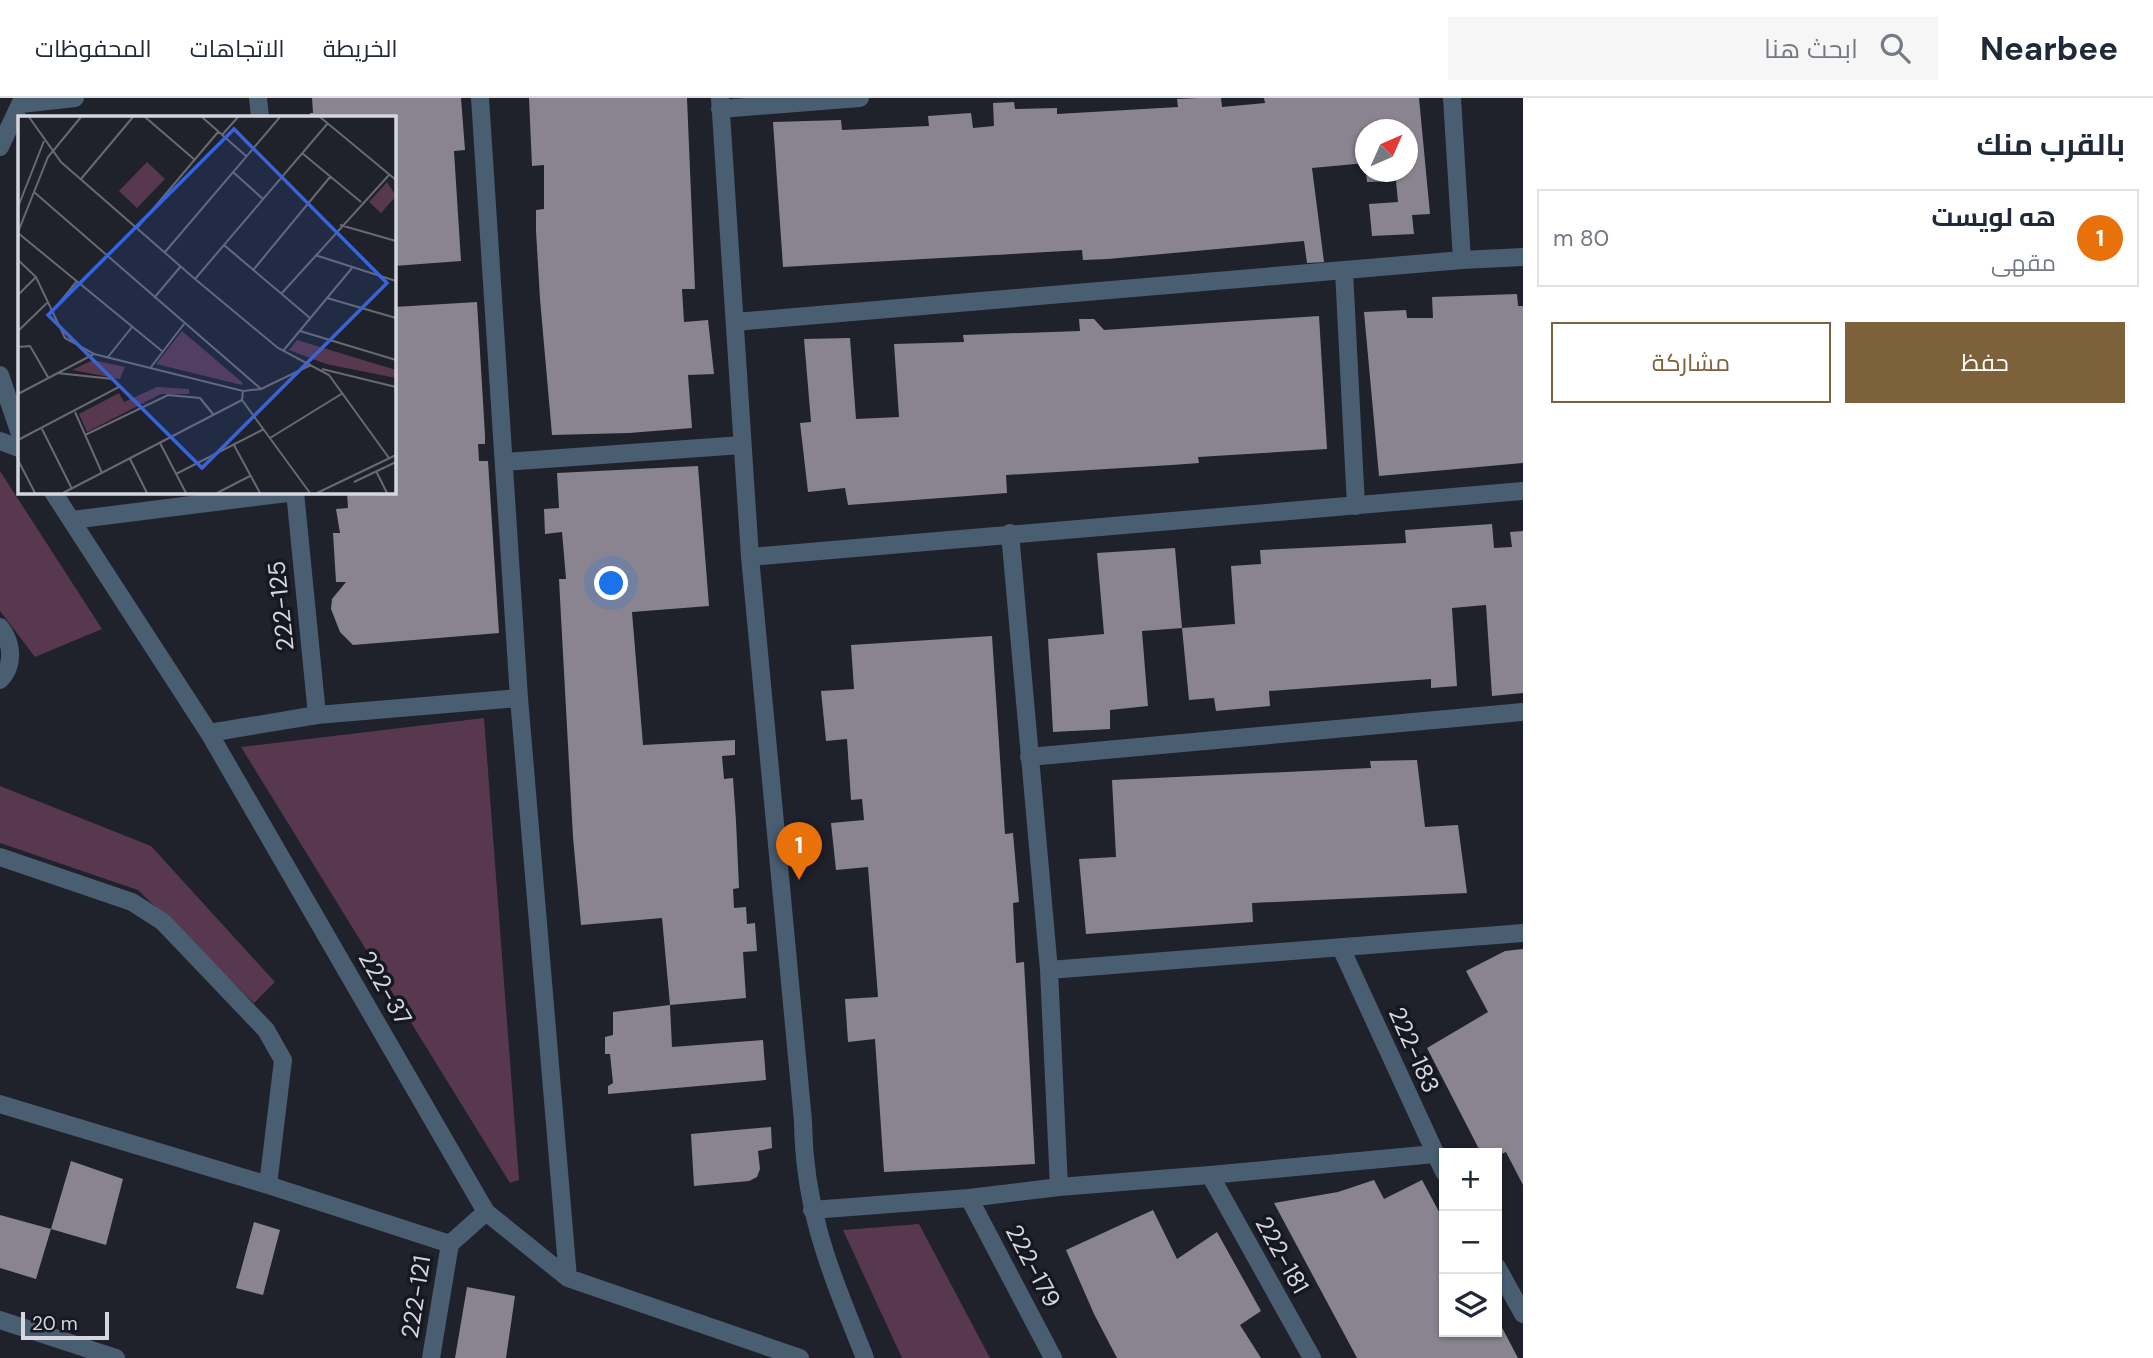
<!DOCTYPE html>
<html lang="ar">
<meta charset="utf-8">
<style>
body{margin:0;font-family:"DM Sans",Cairo,sans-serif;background:#f6f6f7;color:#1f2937;direction:rtl}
.controls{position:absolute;right:21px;bottom:21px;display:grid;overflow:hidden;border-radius:0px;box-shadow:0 2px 5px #0004}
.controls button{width:63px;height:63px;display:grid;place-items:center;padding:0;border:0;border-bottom:2px solid #e0e1e3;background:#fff;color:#1f2937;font:35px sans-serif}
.compass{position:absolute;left:1355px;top:21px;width:63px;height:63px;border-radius:50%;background:#fff;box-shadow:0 2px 5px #0004;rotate:45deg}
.scale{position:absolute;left:21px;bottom:18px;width:88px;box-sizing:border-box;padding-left:7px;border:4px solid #d6d7de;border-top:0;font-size:19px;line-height:24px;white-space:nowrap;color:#d6d7de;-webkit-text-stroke:5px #161821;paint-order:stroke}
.you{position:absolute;left:612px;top:486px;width:24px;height:24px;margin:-18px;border:5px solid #fff;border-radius:50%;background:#1a73e8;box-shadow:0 0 0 10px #1a73e833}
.badge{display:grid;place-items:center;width:46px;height:46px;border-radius:50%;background:#7d613b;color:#fff;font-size:23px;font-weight:700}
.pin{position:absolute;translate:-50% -58px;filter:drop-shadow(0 2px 4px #0008)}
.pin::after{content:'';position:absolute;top:37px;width:24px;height:21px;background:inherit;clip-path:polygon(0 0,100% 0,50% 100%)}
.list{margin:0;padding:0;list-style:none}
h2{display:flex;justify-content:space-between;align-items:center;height:91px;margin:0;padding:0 28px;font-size:30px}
h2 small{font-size:23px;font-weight:400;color:#747a83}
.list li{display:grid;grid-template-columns:46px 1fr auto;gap:21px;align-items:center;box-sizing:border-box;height:98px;margin:0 14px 14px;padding:0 14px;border:2px solid #e0e1e3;border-radius:0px}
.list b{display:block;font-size:26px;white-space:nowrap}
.list p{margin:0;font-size:23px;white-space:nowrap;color:#747a83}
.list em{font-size:23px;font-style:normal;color:#747a83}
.actions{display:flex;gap:14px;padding:21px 28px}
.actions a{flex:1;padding:16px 0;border:2px solid #7d613b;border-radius:0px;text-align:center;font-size:24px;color:#7d613b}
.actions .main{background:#7d613b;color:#fff}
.icon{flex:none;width:38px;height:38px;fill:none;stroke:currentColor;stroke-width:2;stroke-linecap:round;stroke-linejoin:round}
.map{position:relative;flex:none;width:1523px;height:1260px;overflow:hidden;direction:ltr}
header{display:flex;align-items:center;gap:42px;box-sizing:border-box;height:98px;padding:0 35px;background:#fff;border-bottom:2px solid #e0e1e3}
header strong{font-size:33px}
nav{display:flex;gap:38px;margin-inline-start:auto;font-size:24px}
.search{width:490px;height:63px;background:#f6f6f7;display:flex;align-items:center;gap:18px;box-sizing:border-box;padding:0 24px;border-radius:0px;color:#747a83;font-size:26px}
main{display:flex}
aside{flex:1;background:#fff}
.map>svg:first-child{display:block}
</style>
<header>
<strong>Nearbee</strong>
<div class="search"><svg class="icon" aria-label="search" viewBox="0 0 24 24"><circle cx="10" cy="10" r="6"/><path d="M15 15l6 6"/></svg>ابحث هنا</div>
<nav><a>الخريطة</a><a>الاتجاهات</a><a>المحفوظات</a></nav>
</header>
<main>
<aside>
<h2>بالقرب منك<small></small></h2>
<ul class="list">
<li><span class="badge" style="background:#e8710a">1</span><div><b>هه لويست</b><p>مقهى</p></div><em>80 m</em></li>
</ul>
<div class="actions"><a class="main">حفظ</a><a>مشاركة</a></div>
</aside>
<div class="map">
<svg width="1523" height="1260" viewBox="0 0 1523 1260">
<rect width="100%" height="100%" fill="#1f212b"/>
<!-- green -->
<path fill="#58384e" d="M0,373l102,158 -67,28 -35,-46z
M484,620l35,462 -9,3 -269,-436z
M0,688l151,60 124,136 -21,21 -116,-113 -138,-47z
M919,1126l71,134h-88l-59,-128z"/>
<!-- building -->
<path fill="#898490" d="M312,0h149l4,52 -11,1 7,110 -67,5v-149h-84v-4h3z
M529,0h158l8,191h-13l2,33 24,-2 6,54 -26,1 4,53 -63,5 -77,2 -12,-136 -4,-68v-21l8,-1v-44l-12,1z
M1198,0h23l1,9 43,-4 -1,-5h155l11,116 -18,1 2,19 -42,2 -3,-32 29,-2 -2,-21 -29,1 -1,-10h42v-42h-42v33l-54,5 12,94 -17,1 -3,-22 -196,18 -25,1 -1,-10 -299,17 -10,-145 68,-2 1,10 87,-4 -1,-10 43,-3 2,15 21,-2 -1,-23 21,-1 1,7 42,-1v6l121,-7 -1,-8z
M1517,196l1,12h5v157l-144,13 -15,-164 42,-2 1,8h26l-1,-21z
M477,204l8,133v9h-7l1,17h9l11,172 -146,12 -13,-13 -9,-23 1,-10 14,-17h-10l-3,-49h7l-4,-24 12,-1 -1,-16h47v-185z
M1319,218l8,133 -129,8 1,6 -27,2 -166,10 1,18 -159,12 -3,-17 -37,4 -8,-69 11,-1 -7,-83 46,-1 6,81 43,-2 -5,-73 70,-2 -1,-7 117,-4 -1,-12h15l10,11z
M698,368l11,140 -77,6 11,133 92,-5v15l-13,1 2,23 9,-1 3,43 3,67 -6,1 1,19 12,-1 1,17 8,-1 2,28 -14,1 3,46 -76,7 -8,-87 -81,7 -8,-88 -12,-220 -2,-38h7l-2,-24 -2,-23 -17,2 -1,-25 15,-1 -2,-35z
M1492,426l2,24 18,-1 -2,-15 13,-1v162l-31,3 -6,-91 -34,3 5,78 -26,2v-9l-162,12 1,15 -54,5 -2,-13 -25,2 -7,-72 -40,3 6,75 -38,4v19l-57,3 -5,-93 56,-5 -7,-81 78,-5 7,80 53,-4 -4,-58 30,-2 -1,-14 146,-7 -1,-13z
M992,538l13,198 8,-1 6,69 -6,1 3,60 8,-1 11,202 -151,8 -9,-133 -27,3 -3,-43 33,-2 -10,-130 -32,3 -5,-47 33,-3 -2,-21 -11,1 -4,-61 -21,2 -5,-50 33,-2 -3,-44z
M1417,662l8,67 33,-2 9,68 -215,10 1,19 -167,12 -7,-75 37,-2 -4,-77 259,-12 -1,-7z
M1523,851v236l-17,-33 -9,4v-3h-16l-54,-105 61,-36 -22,-41 39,-20z
M670,907l2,42 91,-7 3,40 -158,14v-8l5,-3 -3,-29h-5v-17l8,-2v-23z
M771,1029l1,21 -14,3 2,18 -3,8 -8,4 -55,5 -3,-52z
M71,1063l52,18 -17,66 -55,-16 -15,50 -36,-11v-53l51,14z
M1374,1082l10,19 38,-19 22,41v111h53v-14l21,40h-161l-83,-155 64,-11z
M1153,1112l24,49 40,-27 44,79 -21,14 21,33h-144l-23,-44 -28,-64z
M254,1124l26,8 -17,65 -27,-7z
M467,1189l48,9 -9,62h-51z"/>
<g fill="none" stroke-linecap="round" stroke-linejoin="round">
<!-- minor -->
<path stroke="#495e71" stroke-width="18" d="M258,0l2,19
M480,0l39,600 49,580
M720,0l30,459 53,564c1,92 29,154 62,237
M1452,0l10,162
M21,6l54,-6
M720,11l140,-11
M0,49l23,-49
M1344,173l12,235
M735,224l727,-62 61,-3
M0,277l19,56
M0,343l19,7
M504,364l238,-17
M53,394l156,241 277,479 82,66 232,80
M295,394l22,223
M72,422l223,-28
M1010,435l39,437 10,217
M750,459l773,-66
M0,529c12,15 15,38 0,53
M209,635l108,-18 202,-17
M1029,659l494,-45
M0,759l132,45 31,20 103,108 17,30 -15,125
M1341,850l103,224
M1049,872l474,-37
M0,1006l268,81 182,59 36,-32
M1210,1077l102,183
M969,1100l84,160
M812,1112l157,-12 90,-11 151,-12 224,-21
M1497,1169l26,47
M0,1222l116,38
M431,1260l19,-114"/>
</g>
<g text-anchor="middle" stroke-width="7" stroke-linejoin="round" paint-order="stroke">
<!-- street labels -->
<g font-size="24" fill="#d6d7de" stroke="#161821">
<text transform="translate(281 508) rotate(-96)" y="8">222-125</text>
<text transform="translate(385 890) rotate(60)" y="8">222-37</text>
<text transform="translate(1414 952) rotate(66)" y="8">222-183</text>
<text transform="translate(1282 1157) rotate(61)" y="8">222-181</text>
<text transform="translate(1033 1168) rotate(62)" y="8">222-179</text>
<text transform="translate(416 1199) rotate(-81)" y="8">222-121</text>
</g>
</g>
<!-- overview -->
<g transform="translate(18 18)">
<rect width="378" height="378" fill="#1f212b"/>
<path d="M129,46l18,17 -28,29 -18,-17zM369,66l9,14 -15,17 -12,-11zM164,215l61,52 -1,2 -86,-21zM279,224l99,30v8l-70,-14 -37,-14zM75,244l32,7 -5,12 -48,-9zM139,271l32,2v5h-28l-74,38 -8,-18 40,-21 5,9z" fill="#58384e"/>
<path fill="none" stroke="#686a73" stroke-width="2" d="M11,1l32,45 134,117 83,69 51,27 60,83M127,1l50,43M184,1l44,39M302,1l76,63M204,19l16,-18M284,37l59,49M215,56l30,27M63,63l52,-62M16,76l227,197M0,91l26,-66M322,109l56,16M119,112l81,-96M0,116l30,-75 33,-40M0,117l144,118M206,129l86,73M147,136l115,-135M297,139l81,26M0,144l18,17 29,61 29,16 149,37 18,-2 50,-24M236,153l76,-92M177,163l133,-156M264,177l107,-118M0,179l18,-18M136,182l27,-32M309,182l69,20M33,197l26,-32M0,215l29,-28M282,215l96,29M0,231l12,-1 18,31M265,235l69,-83M90,241l24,-30M133,251l33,-43M304,253l74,18M0,278l76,-40M224,284l68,93M57,296l27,61M24,313l30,60M67,319l83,-40 32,3 13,16M252,322l73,-45M0,324l101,-53 -6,-8 -56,-6M142,327l26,50M216,329l26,48M112,343l17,34M0,344l17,33M358,355l11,22M158,358l88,-45M336,366l42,-20M45,377l179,-93 1,-9M199,377l33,-17M299,377l79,-38"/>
<path fill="#3963d9" fill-opacity="0.15" stroke="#3963d9" stroke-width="3.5" d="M216,13l153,154 -185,185 -154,-153z"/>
<rect width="378" height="378" fill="none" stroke="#d6d7de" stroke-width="3.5"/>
</g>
</svg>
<div class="controls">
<button>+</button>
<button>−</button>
<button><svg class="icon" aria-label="layers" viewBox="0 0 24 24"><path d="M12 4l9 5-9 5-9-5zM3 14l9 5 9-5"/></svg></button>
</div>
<svg class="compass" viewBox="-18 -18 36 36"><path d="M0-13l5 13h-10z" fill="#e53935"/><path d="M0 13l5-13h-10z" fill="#747a83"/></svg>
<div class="scale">20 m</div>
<div class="you"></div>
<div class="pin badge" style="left:799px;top:782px;background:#e8710a">1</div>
</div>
</main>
